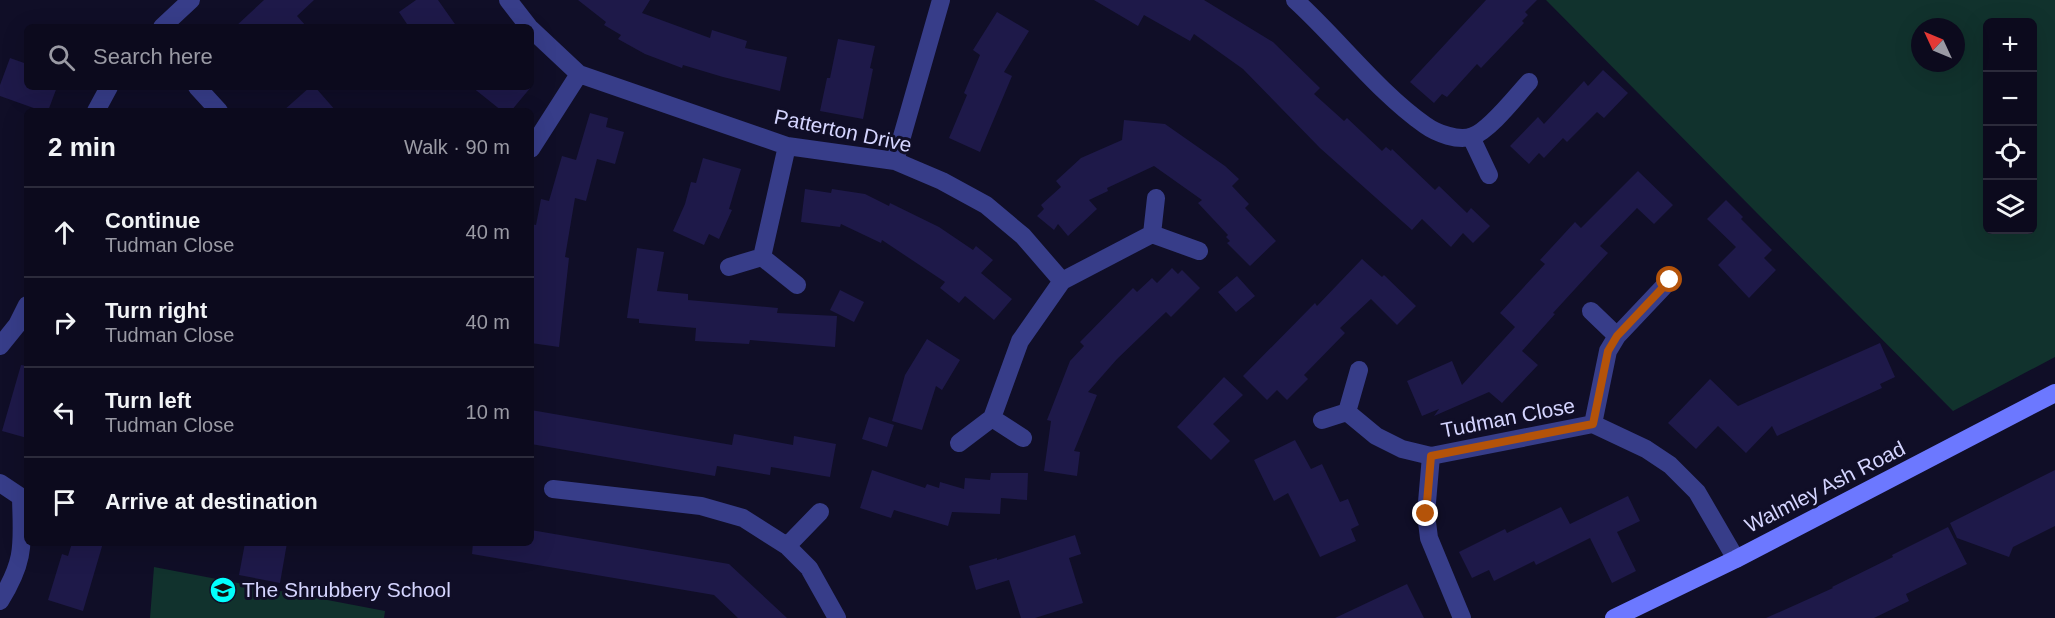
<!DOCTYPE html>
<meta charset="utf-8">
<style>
body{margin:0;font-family:Arial,sans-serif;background:#151326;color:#f1f3f6}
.controls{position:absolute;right:18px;top:18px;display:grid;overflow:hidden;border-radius:9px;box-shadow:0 6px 24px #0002}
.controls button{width:54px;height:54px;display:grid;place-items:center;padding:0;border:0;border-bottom:2px solid #2c2b3b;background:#0c0a1d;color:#f1f3f6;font:30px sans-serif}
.compass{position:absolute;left:1911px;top:18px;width:54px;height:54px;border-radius:50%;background:#0c0a1d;box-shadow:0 6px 24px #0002;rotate:314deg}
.stop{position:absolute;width:18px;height:18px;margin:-14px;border:4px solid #b45309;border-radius:50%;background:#fff}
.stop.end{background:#b45309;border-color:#fff;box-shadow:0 2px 6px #0008}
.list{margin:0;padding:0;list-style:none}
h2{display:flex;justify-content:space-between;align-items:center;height:78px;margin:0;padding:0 24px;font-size:26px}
h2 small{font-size:20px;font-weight:400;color:#9a9aa4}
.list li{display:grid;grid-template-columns:39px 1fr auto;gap:18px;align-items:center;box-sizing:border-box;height:90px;padding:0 24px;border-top:2px solid #2c2b3b}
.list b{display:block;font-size:22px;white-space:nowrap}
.list p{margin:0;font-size:20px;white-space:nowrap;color:#9a9aa4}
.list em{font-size:20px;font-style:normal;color:#9a9aa4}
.icon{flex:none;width:33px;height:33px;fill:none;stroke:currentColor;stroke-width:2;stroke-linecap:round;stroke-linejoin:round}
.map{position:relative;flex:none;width:2055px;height:618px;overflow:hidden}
.search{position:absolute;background:#0c0a1d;box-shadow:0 6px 24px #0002;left:24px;top:24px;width:510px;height:66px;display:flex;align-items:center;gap:15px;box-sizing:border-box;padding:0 21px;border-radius:9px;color:#9a9aa4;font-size:22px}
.panel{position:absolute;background:#0c0a1d;box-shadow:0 6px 24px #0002;left:24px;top:108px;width:510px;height:438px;border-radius:9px}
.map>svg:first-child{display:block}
</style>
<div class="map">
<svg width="2055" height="618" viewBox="0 0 2055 618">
<rect width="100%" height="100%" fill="#100e27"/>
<!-- green -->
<path fill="#11322d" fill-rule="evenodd" d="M1546,0h509v357l-102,54zM1988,22h44v208h-44zM1920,27h36v36h-36z
M154,567l231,44 -1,7h-234z"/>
<!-- building -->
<path fill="#1e1949" d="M264,0h50l-17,16 10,11h-72z
M416,0h22l19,27h-48l-10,-15z
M578,0h72l-8,13 68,25 2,-8 35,11 -2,7 42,9 -7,34 -57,-14 -40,-12 -1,3 -37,-14 -27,-15 3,-4 -17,-10 2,-3z
M1094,0h110l69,42 47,46 -6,6 30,27 3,-3 35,33 4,-4 5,4 1,-2 43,41 4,-4 28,27 4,-5 19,18 -17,17 -10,-10 -12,14 -29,-28 -10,11 -92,-82 -77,-79 -49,-35 -4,7 -46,-26 -6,11z
M1486,0h51l-12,12 3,3 -6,6 2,2 -43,45 -4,-4 -30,33 -5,-3 -8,9 -24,-21z
M997,12l32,19 -25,41 8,4 -32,76 -31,-14 18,-43 -3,-2 16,-38 -7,-5z
M838,39l37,7 -5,22 3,1 -10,50 -43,-8 7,-33h3z
M10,58l17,6v23h30l-9,24h-6l-42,-15v-11z
M1603,70l25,23 -24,25 -7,-6 -30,30 -4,-4 -19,20 -5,-5 -10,11 -19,-18 28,-29 6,7 40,-43 4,5z
M310,87h5l21,24h-53z
M472,87h59l-20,24h-9z
M590,113l18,5 -2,9 18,5 -9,32 -18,-5 -11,42 -11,-3 -10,59 4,1 -10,89 -28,-4v-119l5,1 5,-26 8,2 13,-45 14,4z
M1124,120l41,4 60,42 14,13 -7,7 17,18 -4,4 31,33 -26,25 -23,-23 3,-2 -4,-4 2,-2 -30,-32 4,-3 -48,-34 -47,22 1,3 -19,9 8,9 -29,27 -10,-12 -4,6 -17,-14 7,-7 -3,-4 20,-18 -5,-6 25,-23 41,-18z
M703,158l38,11 -12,40 3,1 -13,29 -10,-5 -5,11 -31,-14 12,-27 6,-22 5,1z
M1638,171l35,34 -19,19 -17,-16 -37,38 8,7 -55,60 2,1 -33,37 16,14 -36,38 -13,-11 -55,24 5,-7 -17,7 -15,-35 45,-20 10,24 53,-58 -15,-14 45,-49 -5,-4 35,-38 6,6z
M805,189l26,4 1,-4 33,5 24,12 1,-3 49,24 34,23 3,-4 17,14 -12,13 31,26 -18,21 -29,-24 -6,7 -19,-15 5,-6 -63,-42 -1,3 -40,-19 -1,3 -39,-5z
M1726,200l17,17 -2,2 31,31 -8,8 12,12 -27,28 -31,-33 18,-18 -29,-28z
M637,248l27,4 -7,39 31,3v6l90,8 -1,5 60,3 -2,31 -85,-7 -1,4 -54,-3 1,-13 -57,-5v-4l-12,-1z
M1362,259l20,18 2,-2 32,31 -19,19 -26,-26 -31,29 5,5 -41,42 4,4 -21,21 -10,-10 -10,10 -24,-24 72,-73 2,3z
M1172,268l6,6 4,-4 18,18 -29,29 -5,-5 -49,47 -29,33 9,3 -23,56 6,1 -3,24 -33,-5 7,-50 -4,-1 23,-59 14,-15 -4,-4 53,-54 4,4 15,-14 5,5z
M1237,276l18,20 -19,16 -18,-20z
M840,290l24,12 -10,20 -24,-12z
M927,339l33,21 -18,30 -6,-4 -14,44 -30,-9 13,-46z
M1880,343l15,34 -15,7 2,4 -105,48 -5,-10 -26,27 -28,-27 -22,23 -28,-26 42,-44 28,27z
M21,365l6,1v72l-25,-7z
M1224,377l19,18 -30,29 17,17 -19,19 -34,-33z
M531,410l201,35 2,-11 59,11 1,-9 42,8 -6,33 -59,-10 -1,8 -53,-9 -2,10 -184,-32z
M869,417l25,8 -7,22 -25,-8z
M1295,440l16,29 11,-5 18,38 8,-3 11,26 -8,4 5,12 -36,16 -32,-64 -14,8 -20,-41z
M872,470l53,18 2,-4 12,4 1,-6 24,7 1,-11 25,2 1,-7h37l-1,27 -26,-2 -1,16 -48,-2 -4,14 -54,-16 -3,8 -31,-10z
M2055,470v56l-42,21 -4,10 -52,-19 -7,-15z
M1628,496l12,25 -23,11 19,39 -24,12 -22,-45 -54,27 -2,-4 -40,20 -5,-11 -17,8 -13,-26 46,-23 2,4 54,-26 9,17z
M1948,527l19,37 -61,30 3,7 -35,17h-108l67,-30 -1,-1 61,-30 -1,-2z
M531,530l198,34 58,54h-49l-24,-23 -242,-41 1,-11h58z
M1075,535l6,19 -12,4 14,45 -48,15h-14l-12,-38 -33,10 -7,-24 28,-8v2z
M72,543h31l-20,68 -35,-11 14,-46 6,2z
M245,543h42l-7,40 -41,-8z
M1407,584l17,34h-89z"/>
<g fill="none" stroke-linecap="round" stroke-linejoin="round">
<!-- street -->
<path stroke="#373d89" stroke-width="18" d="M508,0l21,27
M1295,0c43,39 83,92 130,125 11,8 34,17 48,11 17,-6 43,-40 56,-54
M162,27l29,-27
M531,29l48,45 208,72 108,15 47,20 44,24 37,31 39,45
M197,87l22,24
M96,111l13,-24
M1471,137l18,38
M531,149l48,-75
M895,161l46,-161
M1156,198l-4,36 47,17
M762,257l25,-111
M729,267l33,-10 35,28
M1591,311l26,25
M0,346l17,-21 10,-20
M1347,412l29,24 26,13 29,7 162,-32 53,25 24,16 27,27 39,67
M992,418l28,-77 42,-60 90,-47
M1322,420l25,-8 12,-42
M1593,424l15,-73 9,-15 53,-56
M959,443l33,-25 31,20
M1431,456l-5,58 3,24 33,80
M0,483l21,14c1,47 5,62 -21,104
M553,489l148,17 42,12 44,28 22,22 28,50
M787,546l33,-34"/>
<!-- secondary -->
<path stroke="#6c78ff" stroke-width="18" d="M1614,618l122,-59 319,-166"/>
</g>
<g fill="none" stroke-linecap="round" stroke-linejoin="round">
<!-- route -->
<path stroke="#b45309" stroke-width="8" d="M1426,514l5,-58 162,-32 15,-73 9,-15 53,-56"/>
</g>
<!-- icons -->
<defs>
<symbol id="school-disc" viewBox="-11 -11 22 22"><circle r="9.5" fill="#01fffd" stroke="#100e27"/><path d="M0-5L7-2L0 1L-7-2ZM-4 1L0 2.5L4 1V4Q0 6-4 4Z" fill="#111"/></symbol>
</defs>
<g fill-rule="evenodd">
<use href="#school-disc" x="208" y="575" width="30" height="30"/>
</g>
<g text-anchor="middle" stroke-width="6" stroke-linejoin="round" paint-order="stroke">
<!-- street labels -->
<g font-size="21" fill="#d5d5ff" stroke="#100e27">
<text transform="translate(843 131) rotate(12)" y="7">Patterton Drive</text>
<text transform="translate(1508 418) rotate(-11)" y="7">Tudman Close</text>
<text transform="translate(1825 487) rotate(-27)" y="7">Walmley Ash Road</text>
</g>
<!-- poi labels -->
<g font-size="21" fill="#d5d5ff" stroke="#100e27" text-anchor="start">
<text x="242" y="597">The Shrubbery School</text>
</g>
</g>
</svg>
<div class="controls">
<button>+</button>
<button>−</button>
<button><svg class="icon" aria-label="locate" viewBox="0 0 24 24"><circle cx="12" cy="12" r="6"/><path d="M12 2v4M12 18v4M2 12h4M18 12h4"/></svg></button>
<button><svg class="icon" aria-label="layers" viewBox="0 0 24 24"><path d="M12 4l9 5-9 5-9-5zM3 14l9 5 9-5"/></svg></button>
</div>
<svg class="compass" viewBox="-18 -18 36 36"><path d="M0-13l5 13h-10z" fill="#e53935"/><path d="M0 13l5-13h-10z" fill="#9a9aa4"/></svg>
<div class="stop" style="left:1670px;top:280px"></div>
<div class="stop end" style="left:1426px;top:514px"></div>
<div class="search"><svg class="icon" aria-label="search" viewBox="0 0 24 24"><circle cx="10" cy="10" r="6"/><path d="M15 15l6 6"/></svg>Search here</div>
<section class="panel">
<h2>2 min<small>Walk · 90 m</small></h2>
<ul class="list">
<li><svg class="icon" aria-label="ahead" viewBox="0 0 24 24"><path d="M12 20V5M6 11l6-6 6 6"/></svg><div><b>Continue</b><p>Tudman Close</p></div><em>40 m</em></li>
<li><svg class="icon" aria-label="right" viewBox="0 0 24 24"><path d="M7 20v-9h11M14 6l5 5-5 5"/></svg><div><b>Turn right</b><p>Tudman Close</p></div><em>40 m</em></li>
<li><svg class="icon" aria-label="left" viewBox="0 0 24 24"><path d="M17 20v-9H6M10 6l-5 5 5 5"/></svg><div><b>Turn left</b><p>Tudman Close</p></div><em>10 m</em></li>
<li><svg class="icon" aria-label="arrive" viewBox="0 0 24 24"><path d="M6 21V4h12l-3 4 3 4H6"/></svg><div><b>Arrive at destination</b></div></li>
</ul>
</section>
</div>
